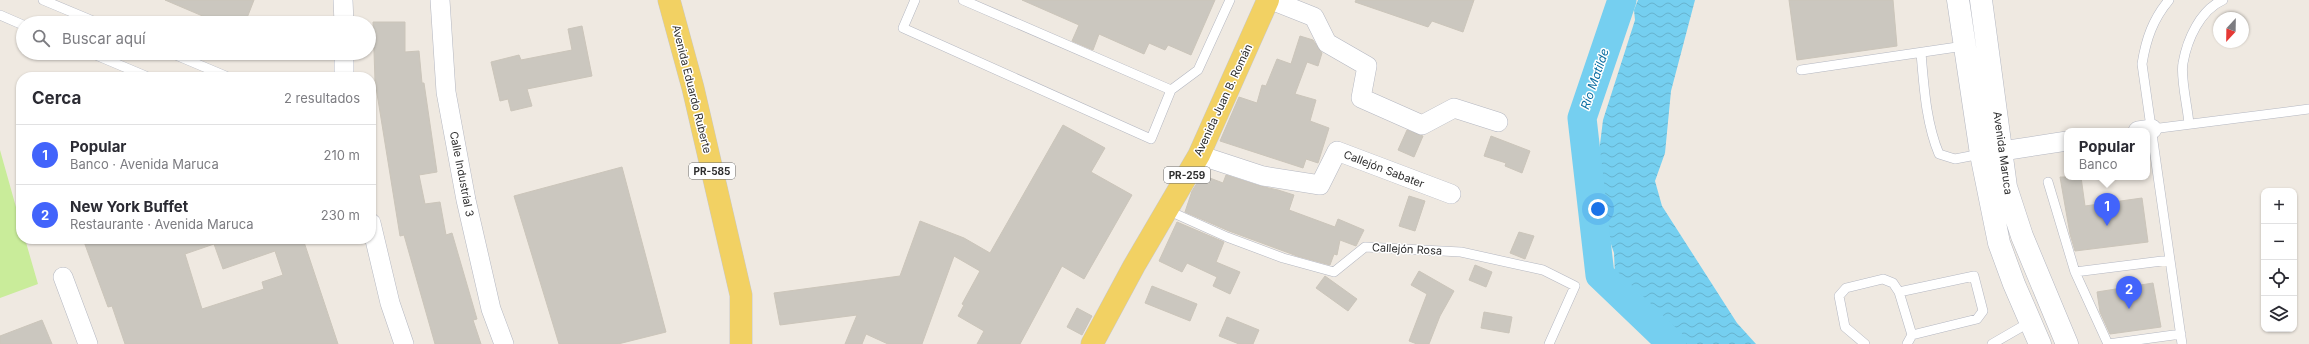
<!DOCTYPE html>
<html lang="es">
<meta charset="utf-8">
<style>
body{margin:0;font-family:Inter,sans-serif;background:#f7f7f7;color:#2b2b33}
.controls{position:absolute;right:12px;bottom:12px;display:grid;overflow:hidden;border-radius:8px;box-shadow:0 1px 3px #0004}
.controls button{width:36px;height:36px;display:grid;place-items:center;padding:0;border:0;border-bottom:1px solid #e1e1e2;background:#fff;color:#2b2b33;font:20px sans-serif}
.compass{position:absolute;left:2213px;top:12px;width:36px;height:36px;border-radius:50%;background:#fff;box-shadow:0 1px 3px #0004;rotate:202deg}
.you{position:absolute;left:1598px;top:209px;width:14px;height:14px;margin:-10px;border:3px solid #fff;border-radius:50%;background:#1a73e8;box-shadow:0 0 0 6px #1a73e833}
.badge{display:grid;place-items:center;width:26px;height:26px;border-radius:50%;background:#4264fb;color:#fff;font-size:13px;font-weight:700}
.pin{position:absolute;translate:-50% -33px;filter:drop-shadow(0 1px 2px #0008)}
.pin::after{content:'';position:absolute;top:21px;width:14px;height:12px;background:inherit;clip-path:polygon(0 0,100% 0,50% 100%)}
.popup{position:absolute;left:2064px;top:128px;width:86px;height:52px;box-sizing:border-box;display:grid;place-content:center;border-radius:8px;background:#fff;filter:drop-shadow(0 1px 3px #0005);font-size:13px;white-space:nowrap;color:#7c7c81}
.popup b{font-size:15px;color:#2b2b33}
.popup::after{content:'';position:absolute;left:50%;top:100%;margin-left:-8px;border:8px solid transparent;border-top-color:#fff}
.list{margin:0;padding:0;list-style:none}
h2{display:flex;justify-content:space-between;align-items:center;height:52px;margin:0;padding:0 16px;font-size:17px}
h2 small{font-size:13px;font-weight:400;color:#7c7c81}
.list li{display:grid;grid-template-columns:26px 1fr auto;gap:12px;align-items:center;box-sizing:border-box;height:60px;padding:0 16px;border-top:1px solid #e1e1e2}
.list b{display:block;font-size:15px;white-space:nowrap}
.list p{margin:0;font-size:13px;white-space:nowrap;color:#7c7c81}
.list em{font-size:13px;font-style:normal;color:#7c7c81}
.icon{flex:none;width:22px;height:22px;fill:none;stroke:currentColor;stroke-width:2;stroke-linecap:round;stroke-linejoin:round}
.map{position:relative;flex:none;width:2309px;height:344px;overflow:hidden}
.search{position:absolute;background:#fff;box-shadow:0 1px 3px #0004;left:16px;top:16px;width:360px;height:44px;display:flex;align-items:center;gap:10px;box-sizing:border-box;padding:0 14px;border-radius:22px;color:#7c7c81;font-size:15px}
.panel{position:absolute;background:#fff;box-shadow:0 1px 3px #0004;left:16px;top:72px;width:360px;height:172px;border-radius:16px}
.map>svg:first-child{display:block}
</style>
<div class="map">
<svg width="2309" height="344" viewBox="0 0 2309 344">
<defs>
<pattern id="water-waves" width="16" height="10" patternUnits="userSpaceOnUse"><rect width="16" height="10" fill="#75cff0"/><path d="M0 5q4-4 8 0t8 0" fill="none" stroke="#66b2ce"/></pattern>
</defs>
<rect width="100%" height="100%" fill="#efe9e1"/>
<!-- pitch -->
<path fill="#c9ec9a" d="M0,150l21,75v14h4l13,45 -38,14z"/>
<!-- water -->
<path fill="url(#water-waves)" d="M1638,0h57l-24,91 -6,62 -10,28 7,25 75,117 19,21h-73l-43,-32 -25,-36 -1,-23 -20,-60 9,-73 32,-100 -1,-10z"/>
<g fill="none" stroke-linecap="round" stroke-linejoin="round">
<!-- river -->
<path stroke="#75cff0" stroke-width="29" d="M1622,0l-40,118 18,157 72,69"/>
</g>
<!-- building -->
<path fill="#cbc7bf" stroke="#cbc5ba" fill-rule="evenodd" d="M165,0h89l-9,23h-26z
M1022,0h193l-24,55 -23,-10 -3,5 -16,-7 -5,11 -45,-20 -6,16 -21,-9 7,-16z
M1356,0h118l-11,32 -31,-11 -4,6 -73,-25z
M1789,0h104l4,46 -100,14z
M373,22h32v30l14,-1 3,32h2l13,89 -18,3 6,29 15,-2 6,33 6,-2 25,86 -4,1 8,24h-46l-31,-109 -4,1 -25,-155z
M582,26l10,50 -65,13 5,17 -21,5 -3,-12 -8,2 -9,-39 28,-7 2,5 51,-10 -4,-21z
M1300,36l13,4 9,13 -4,13 -11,-4 -12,32 21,6 -6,21 19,7 -11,35 -12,-4 -3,9 -83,-27 19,-44 18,6 5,-18 4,1 11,-27 14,5z
M1063,125l42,23 -14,24 41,23 -48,84 -22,-13 -42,78h-43l7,-13 -26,-15 6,-11 -2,-1 18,-33 -26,-15 -32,88h-34l-22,-10 -4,10h-17l12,-29 -77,10 -6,-32 126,-17 20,-55 44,17 26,15z
M1407,130l16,6 -9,21 -16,-7z
M1491,136l39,15 -8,22 -17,-7 1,-3 -22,-7z
M622,167l44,165 -48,12h-59l-45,-148z
M1202,175l21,8 3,-8 34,11 18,4 16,5 -5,15 46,17 3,-8 26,11 -8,16 -16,-6 -3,15 -3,-1 -4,11 -33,-9 -68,-25 -44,-19 7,-21z
M2060,177h21l4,29 57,-8 6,44 -73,9 -5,-17z
M1409,196l16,5 -10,30 -16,-5z
M1177,222l47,20 -8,20 24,10 -10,22 -17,-8 4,-9 -30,-14 -5,9 -23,-11z
M1519,232l15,4 -9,23 -15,-6z
M83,239h220l35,105h-213l-13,-38 -4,1zM214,244l9,25 52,-18 8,24 -21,7 2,7 -62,20 -17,-55z
M1475,265l17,7 -6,15 -17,-7z
M1419,271l35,20 -14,25 -11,28h-12l-8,-3 18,-47 -16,-9z
M1325,276l32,23 -9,12 -32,-23z
M2153,283l8,44 -51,7 -10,-22 -3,-20z
M1152,286l45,18 -7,17 -45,-18z
M1077,308l15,8 -10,19 -15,-8z
M1484,312l28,5 -3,16 -28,-5z
M1227,317l32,13 -6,14h-14l-20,-8z
M42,320l10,24h-52v-8z"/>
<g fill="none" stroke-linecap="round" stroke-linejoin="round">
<defs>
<path id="lane" d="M43,0l55,23
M915,0l-12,28 248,111 20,-49 -208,-90
M2169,0c-16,19 -23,39 -27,64l40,280
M0,15l23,10
M91,53l57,24
M171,53l57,24
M1921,53c3,34 5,70 18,101l16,5 26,-5
M1801,70l163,-24
M1171,90l27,-20 32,-70
M2189,124c-1,-15 -9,-48 -6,-61 4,-23 17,-53 40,-63
M2152,129l157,-20
M2048,182l27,90 33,72 73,-10
M1167,210l60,27 56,21 51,14 31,-25 96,5 82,18 32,16 -26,58
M2075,272l95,-12
M1865,344l-20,-17 -6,-31 7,-8 37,-9 10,4 6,9
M1907,344l5,-9 -13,-43 75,-16 9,35 -6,8 -65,16
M1992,344l38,-22"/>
<path id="street" d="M343,0l1,23
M440,0l6,92 20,108 25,109 13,35
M1271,0l43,17 13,26 40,23 -6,32 61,27 32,-17 44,14
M344,53v24
M2138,131l14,-2
M2002,151l65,-10
M1199,155l64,21 57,9 17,-34 114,43
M371,223l19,80 14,41
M63,277l25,67"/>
<path id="secondary" d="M1958,0l23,154 18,89 15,41 26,60
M1981,0l25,187 16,49 45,108"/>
<path id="primary" d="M669,0l24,88 48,207v49
M1092,344l42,-78 65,-111 69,-155"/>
</defs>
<!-- lane casing -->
<use href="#lane" stroke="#b4b7c1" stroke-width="10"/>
<!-- street casing -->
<use href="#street" stroke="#b4b7c1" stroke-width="20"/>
<!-- secondary casing -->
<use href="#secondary" stroke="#b4b7c1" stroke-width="23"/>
<!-- primary casing -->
<use href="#primary" stroke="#c9c9c9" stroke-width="23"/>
<!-- lane -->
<use href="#lane" stroke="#fff" stroke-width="9"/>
<!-- street -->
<use href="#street" stroke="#fff" stroke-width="19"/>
<!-- secondary -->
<use href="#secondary" stroke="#fff" stroke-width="22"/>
<!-- primary -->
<use href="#primary" stroke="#f2d163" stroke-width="22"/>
</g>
<g text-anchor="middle" stroke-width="3" stroke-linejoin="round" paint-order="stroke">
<!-- shield labels -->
<g fill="#fff" stroke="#6d6d6d" stroke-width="1">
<rect x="689" y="163" width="46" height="16" rx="3"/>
<rect x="1164" y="167" width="46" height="16" rx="3"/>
</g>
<g font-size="10" font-weight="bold" fill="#2e2e2e">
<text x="712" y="175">PR-585</text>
<text x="1187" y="179">PR-259</text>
</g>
<!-- street labels -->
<g font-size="11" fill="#2e2e2e" stroke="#fff">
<text transform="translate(692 89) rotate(76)" y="4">Avenida Eduardo Ruberte</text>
<text transform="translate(1223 100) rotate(-65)" y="4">Avenida Juan B. Román</text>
<text transform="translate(2003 153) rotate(82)" y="4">Avenida Maruca</text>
<text transform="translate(1384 169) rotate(21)" y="4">Callejón Sabater</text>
<text transform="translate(462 174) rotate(79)" y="4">Calle Industrial 3</text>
<text transform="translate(1407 249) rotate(3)" y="4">Callejón Rosa</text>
</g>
<!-- water labels -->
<g font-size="12" font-style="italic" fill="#0d6fa3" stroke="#fff">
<text transform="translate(1595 79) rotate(-71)" y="4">Río Matilde</text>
</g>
</g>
</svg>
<div class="controls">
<button>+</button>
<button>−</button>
<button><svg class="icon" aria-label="locate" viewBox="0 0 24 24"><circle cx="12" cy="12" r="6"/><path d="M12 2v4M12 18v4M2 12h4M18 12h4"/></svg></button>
<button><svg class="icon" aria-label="layers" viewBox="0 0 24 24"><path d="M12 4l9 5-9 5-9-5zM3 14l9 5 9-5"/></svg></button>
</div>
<svg class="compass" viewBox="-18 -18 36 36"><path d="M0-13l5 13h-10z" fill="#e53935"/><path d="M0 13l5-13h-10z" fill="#7c7c81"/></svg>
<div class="you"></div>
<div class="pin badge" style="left:2107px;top:226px">1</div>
<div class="popup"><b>Popular</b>Banco</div>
<div class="pin badge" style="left:2129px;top:309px">2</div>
<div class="search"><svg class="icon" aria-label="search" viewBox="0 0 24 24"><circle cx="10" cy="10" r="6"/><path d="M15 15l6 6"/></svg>Buscar aquí</div>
<section class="panel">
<h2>Cerca<small>2 resultados</small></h2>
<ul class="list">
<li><span class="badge">1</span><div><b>Popular</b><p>Banco · Avenida Maruca</p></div><em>210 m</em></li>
<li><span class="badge">2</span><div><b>New York Buffet</b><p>Restaurante · Avenida Maruca</p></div><em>230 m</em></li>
</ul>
</section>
</div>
